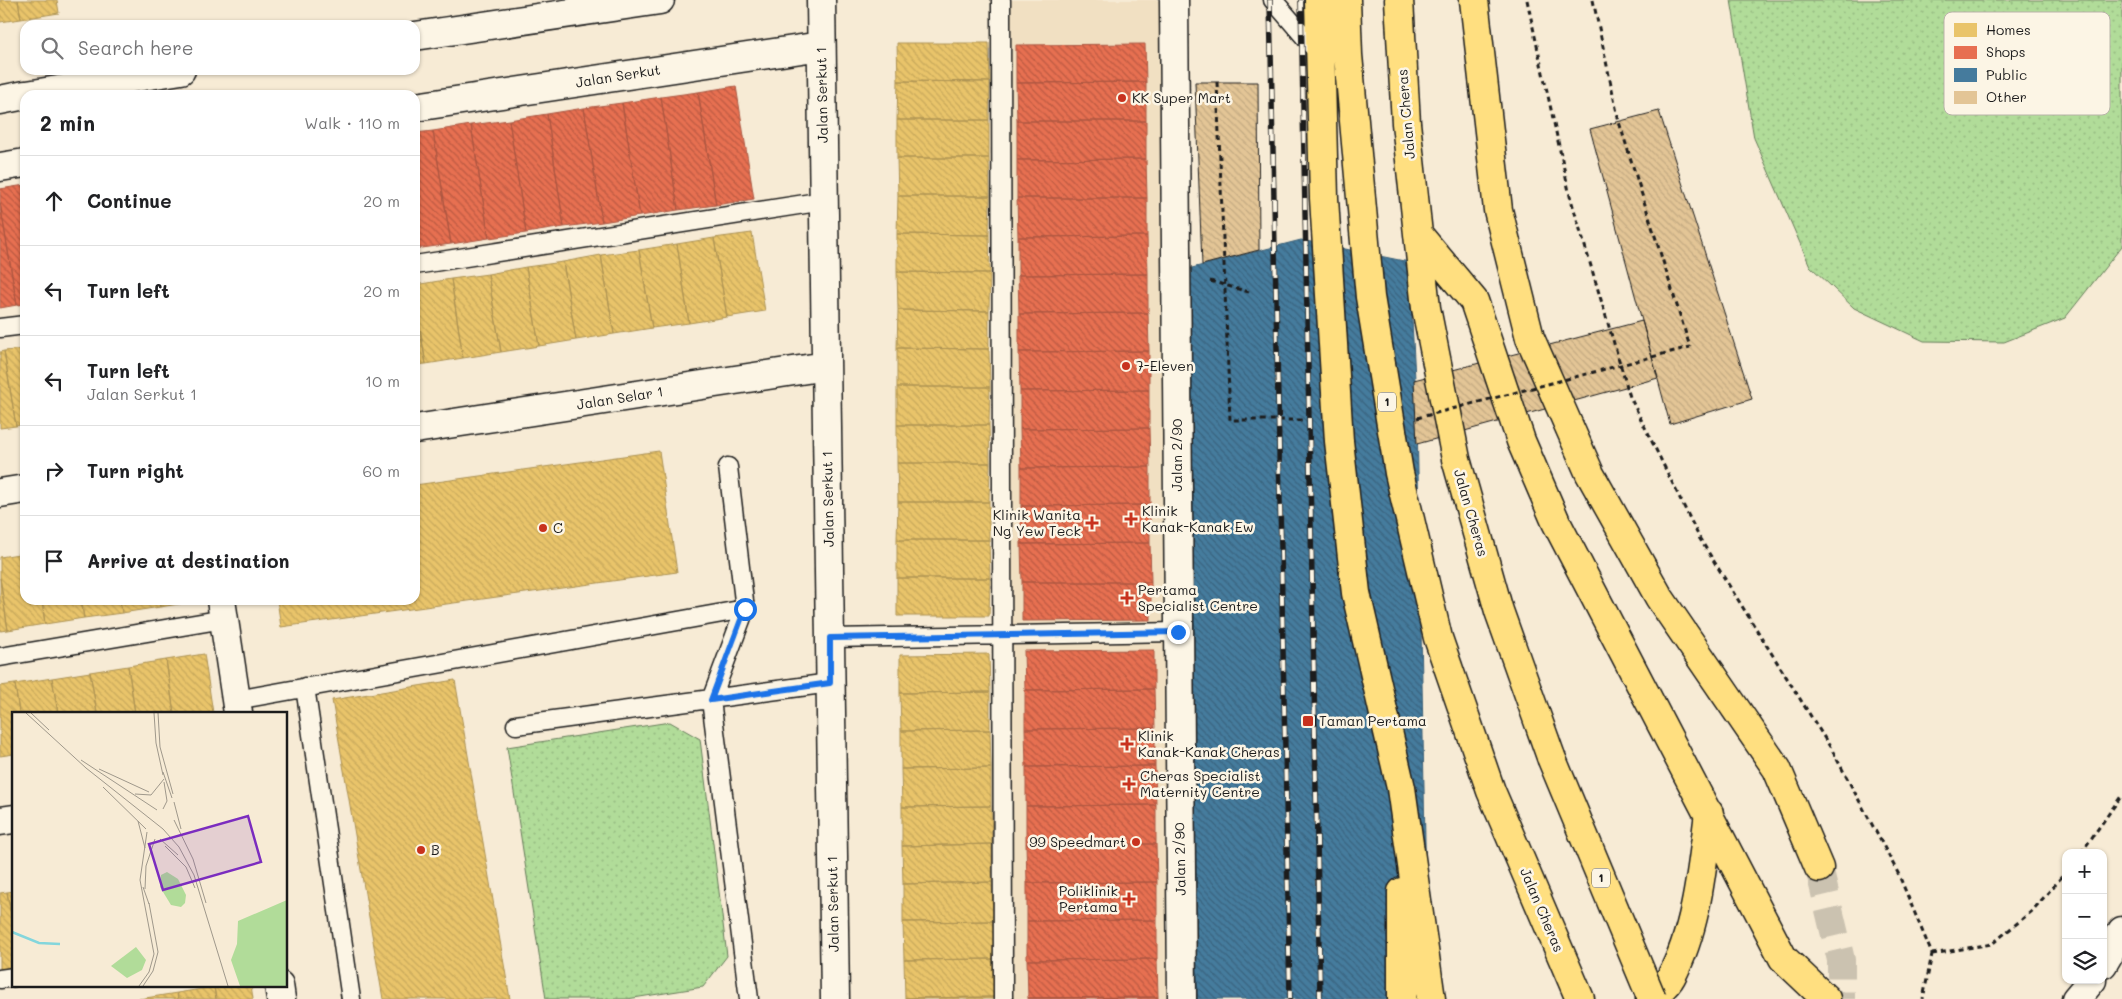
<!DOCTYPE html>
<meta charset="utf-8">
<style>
body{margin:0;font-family:Mali,sans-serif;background:#f2f2f2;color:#202124}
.controls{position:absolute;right:15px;bottom:15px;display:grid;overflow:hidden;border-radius:10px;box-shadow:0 1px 4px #0004}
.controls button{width:45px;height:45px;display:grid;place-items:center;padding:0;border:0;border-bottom:1px solid #e0e0e0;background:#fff;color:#202124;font:25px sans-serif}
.stop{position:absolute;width:15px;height:15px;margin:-11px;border:4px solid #1a73e8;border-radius:50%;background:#fff}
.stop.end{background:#1a73e8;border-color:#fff;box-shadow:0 1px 5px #0008}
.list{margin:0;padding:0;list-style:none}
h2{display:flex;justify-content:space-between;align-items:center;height:65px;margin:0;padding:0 20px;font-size:21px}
h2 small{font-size:16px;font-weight:400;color:#757577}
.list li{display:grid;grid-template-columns:32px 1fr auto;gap:15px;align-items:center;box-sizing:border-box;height:90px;padding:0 20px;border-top:1px solid #e0e0e0}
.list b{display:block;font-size:19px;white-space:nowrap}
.list p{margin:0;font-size:16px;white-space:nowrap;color:#757577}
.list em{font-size:16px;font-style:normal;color:#757577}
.icon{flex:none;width:28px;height:28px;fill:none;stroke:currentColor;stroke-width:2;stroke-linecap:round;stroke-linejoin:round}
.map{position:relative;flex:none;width:2122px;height:999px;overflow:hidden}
.search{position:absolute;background:#fff;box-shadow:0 1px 4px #0004;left:20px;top:20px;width:400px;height:55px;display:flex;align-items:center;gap:12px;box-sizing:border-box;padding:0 18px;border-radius:15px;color:#757577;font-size:19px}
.panel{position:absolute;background:#fff;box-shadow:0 1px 4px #0004;left:20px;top:90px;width:400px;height:515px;border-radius:15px}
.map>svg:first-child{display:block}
</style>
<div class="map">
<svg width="2122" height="999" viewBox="0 0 2122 999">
<defs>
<pattern id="green-dots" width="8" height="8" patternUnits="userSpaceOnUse" patternTransform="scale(1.25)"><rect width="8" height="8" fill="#b1dc99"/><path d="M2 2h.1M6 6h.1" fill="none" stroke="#98bc83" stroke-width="1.8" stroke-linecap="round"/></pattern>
<pattern id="homes-back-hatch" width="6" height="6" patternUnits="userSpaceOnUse" patternTransform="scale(1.25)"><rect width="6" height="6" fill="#e9c46a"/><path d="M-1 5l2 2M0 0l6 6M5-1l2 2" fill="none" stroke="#c7a85b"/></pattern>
<pattern id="shops-back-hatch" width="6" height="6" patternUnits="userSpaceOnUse" patternTransform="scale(1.25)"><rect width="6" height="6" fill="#e76f51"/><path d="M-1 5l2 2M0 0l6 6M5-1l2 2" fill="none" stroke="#ba5a42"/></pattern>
<pattern id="public-back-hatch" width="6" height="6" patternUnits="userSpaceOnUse" patternTransform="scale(1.25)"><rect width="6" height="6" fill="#457b9d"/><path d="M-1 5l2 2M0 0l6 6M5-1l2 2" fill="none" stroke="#39647f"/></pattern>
<pattern id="building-back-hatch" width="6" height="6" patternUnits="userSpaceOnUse" patternTransform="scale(1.25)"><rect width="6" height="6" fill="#e3c596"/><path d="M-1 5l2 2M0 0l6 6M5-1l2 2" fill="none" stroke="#c2a981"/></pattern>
</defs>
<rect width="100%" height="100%" fill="#f7ebd5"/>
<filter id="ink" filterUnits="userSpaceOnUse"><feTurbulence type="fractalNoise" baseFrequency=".02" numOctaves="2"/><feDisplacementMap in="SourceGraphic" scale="10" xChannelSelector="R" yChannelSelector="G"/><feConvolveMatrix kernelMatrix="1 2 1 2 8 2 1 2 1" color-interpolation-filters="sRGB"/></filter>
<g filter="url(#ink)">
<!-- built -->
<path fill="#f1e0c2" d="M1009,0h150l9,999h-155z"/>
<!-- green -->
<path fill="url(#green-dots)" stroke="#667c5a" d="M1731,0h391v246l-57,72 -61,24 -80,-1 -70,-33 -44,-42 -56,-128z
M670,722l30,17 27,217 -24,31 -76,12h-81l-39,-252z"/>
<!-- homes -->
<path fill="url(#homes-back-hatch)" stroke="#ac9253" d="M0,0h18l3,19 -21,3z
M18,0h39l2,13 -38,6z
M897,43h92l1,39 -92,-1z
M898,81l92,1 -1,38h-92z
M897,120h92v38h-92z
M897,158h92l1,38h-92z
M898,196h92l-1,39 -92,-1z
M752,233l13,78 -38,6 -13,-79z
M897,234l92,1 1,38 -93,-1z
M714,238l13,79 -38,6 -12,-79z
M677,244l12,79 -37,5 -13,-78z
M639,250l13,78 -38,6 -13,-79z
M601,255l13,79 -38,6 -13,-78z
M563,262l13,78 -37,6 -13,-79z
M526,267l13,79 -38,6 -13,-78z
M897,272l93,1 -1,38 -91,-1z
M488,274l13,78 -38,6 -12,-79z
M451,279l12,79 -37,6 -11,-64v-15z
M415,300l11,64 -11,1z
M898,310l91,1v38l-92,-1z
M897,348l92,1 1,38h-93z
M25,349v75l-9,2 -12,-75z
M4,351l12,75 -16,2v-76z
M897,387h93l-1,38h-92z
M897,425h92l1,38h-93z
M659,451l18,121 -396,55 -4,-27h138v-115z
M897,463h93l-1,39h-91z
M898,502h91v38h-92z
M897,540h92l1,38h-93z
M25,553v47h17l3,24 -37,6 -8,-52v-21z
M0,578l8,52 -8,1z
M897,578h93l-1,38h-92z
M42,600h39l3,18 -39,6z
M81,600h39l2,13 -38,5z
M120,600h39l1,7 -38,6z
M159,600h38v1l-37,6z
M204,654l9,59h-39l-8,-53z
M989,654l1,38 -90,1v-38z
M166,660l8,53h-39l-7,-47z
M128,666l7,47h-38l-7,-41z
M90,672l7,41h-39l-6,-35z
M52,678l6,35h-39l-4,-29z
M455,680l55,319h-127l-51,-299z
M15,684l4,29h-5v41l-14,2v-70z
M990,692v38l-89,1 -1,-38z
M990,730l1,38 -90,1v-38z
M991,768v38l-89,1 -1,-38z
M991,806l1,38 -90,2v-39z
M992,844v38l-89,2 -1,-38z
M992,882l1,39 -90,1v-38z
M14,891v41l-7,-40z
M7,892l7,40v38l-14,2v-79z
M993,921l1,38 -90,1 -1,-38z
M994,959v38l-89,1 -1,-38z
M229,985h22l2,14h-37l-2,-12z
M214,987l2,12h-38l-1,-6z
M177,993l1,6h-39z
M994,997v2h-89v-1z"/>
<!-- shops -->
<path fill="url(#shops-back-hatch)" stroke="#aa5641" d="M1145,44l1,38 -130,1v-38z
M1146,82v39h-129l-1,-38z
M736,86l18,113 -38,6 -18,-113z
M698,92l18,113 -38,5 -17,-113z
M661,97l17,113 -38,6 -18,-113z
M622,103l18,113 -38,6 -18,-114z
M584,108l18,114 -38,5 -17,-113z
M547,114l17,113 -38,6 -17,-113z
M509,120l17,113 -37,5 -18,-113z
M1017,121h129v38l-129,1z
M471,125l18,113 -38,6 -18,-113z
M433,131l18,113 -36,5v-116z
M1146,159l1,39h-130v-38z
M25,185v119l-8,1 -17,-102v-14z
M1017,198h130v38l-129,1z
M0,203l17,102 -17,3z
M1147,236l1,38 -130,1v-38z
M1148,274v39l-129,1 -1,-39z
M1148,313l1,38 -130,1v-38z
M1149,351v39l-129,1 -1,-39z
M1149,390v38l-129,1v-38z
M1149,428l1,39 -129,1 -1,-39z
M1150,467v38l-129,1v-38z
M1150,505v38l-129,1v-38z
M1150,543l1,39h-129l-1,-38z
M1022,582h129v38l-129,1z
M1154,650v39l-129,1 -1,-39z
M1154,689l1,39 -130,1v-39z
M1155,728v38l-129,1 -1,-38z
M1155,766l1,39 -130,1v-39z
M1156,805v39h-130v-38z
M1026,844h130l1,38 -130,1z
M1157,882v38l-130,1v-38z
M1157,920v39l-130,1v-39z
M1157,959l1,38 -130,1 -1,-38z
M1158,997v2h-130v-1z"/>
<!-- public -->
<path fill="url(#public-back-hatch)" stroke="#395e76" d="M1301,240l108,22 8,156 11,581h-231l-9,-730z"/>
<!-- building -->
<path fill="url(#building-back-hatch)" stroke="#1c1c1c" d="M1195,82h63l1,168 -57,15z
M1659,111l93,288 -82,25 -80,-295z
M1642,321l16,57 -241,66 -3,-64z"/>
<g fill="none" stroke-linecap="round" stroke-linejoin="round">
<!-- trunk-tunnel -->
<path stroke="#cbc2b0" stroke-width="28" stroke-dasharray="28 14" stroke-linecap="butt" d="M1819,868l22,92v39"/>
<defs>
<path id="service" d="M1001,0l2,999
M1273,0l48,56
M415,265l409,-64
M0,328l25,-3
M728,467l17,142 -34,91 38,299
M830,638l348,-6
M0,657l224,-38
M305,687l46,312
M236,700l509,-91
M516,725l314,-42
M0,979l14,-2"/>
<path id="minor" d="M821,0l14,999
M1174,0l8,999
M415,36l245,-36
M27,95l154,-25
M0,100l25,-5
M415,107l406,-61
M0,167l25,-4
M415,429l411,-63
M0,493l25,-4
M221,600l17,113
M0,821l14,-2
M279,985l2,14"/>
<path id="secondary" d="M2103,964l19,-33
M2076,999l16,-19"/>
<path id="trunk" d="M1319,0l5,198 15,243 17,152 45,195 30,211
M1346,0l2,55 22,242 29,176 39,165 53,153 89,208
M1399,0l7,123 20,185 30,151 43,152 52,146
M1474,0l24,210 32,128 60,136 69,123 118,172 42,99
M1418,234l56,67 47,140 35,81 227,436 43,41
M1402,892v107
M1650,999c7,-7 17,-14 21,-22 26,-48 31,-110 38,-164"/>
</defs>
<!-- service casing -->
<use href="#service" stroke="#1c1c1c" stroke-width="21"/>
<!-- minor casing -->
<use href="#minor" stroke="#1c1c1c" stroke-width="31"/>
<!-- secondary casing -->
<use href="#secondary" stroke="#1c1c1c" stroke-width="31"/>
<!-- trunk casing -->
<use href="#trunk" stroke="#1c1c1c" stroke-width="31"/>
<!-- path -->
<path stroke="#1c1c1c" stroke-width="3" stroke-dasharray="5 4" stroke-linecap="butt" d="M1527,0l43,196 60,201 70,142 132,211 66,123 34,81 -9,45
M1593,0l26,122 71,225
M1217,82l13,338h73
M1210,281l39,11
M2081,853l41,-58
M1932,954l60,-10 40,-33 34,-39"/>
<!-- service -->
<use href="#service" stroke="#fcf5e5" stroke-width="18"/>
<!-- minor -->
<use href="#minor" stroke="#fcf5e5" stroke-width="28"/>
<!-- secondary -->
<use href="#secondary" stroke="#fcf5e5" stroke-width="28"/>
<!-- trunk -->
<use href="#trunk" stroke="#ffdf80" stroke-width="28"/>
<defs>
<path id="rail" d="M1270,0l20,999
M1301,0l19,999"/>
</defs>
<!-- rail casing -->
<use href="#rail" stroke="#1c1c1c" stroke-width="5.5"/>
<!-- rail -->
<use href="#rail" stroke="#fcf5e5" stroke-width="4" stroke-dasharray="11" stroke-linecap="butt"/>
<defs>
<path id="trunk-bridge" d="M1551,757l101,242"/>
</defs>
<!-- trunk-bridge casing -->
<use href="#trunk-bridge" stroke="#1c1c1c" stroke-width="31" stroke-linecap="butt"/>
<!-- path-bridge -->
<path stroke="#1c1c1c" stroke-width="3" stroke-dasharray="5 4" stroke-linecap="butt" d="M1417,418l273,-71"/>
<!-- trunk-bridge -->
<use href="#trunk-bridge" stroke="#ffdf80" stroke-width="28"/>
</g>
</g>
<g fill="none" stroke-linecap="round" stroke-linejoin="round" filter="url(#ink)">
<!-- route -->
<path stroke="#1a73e8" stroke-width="6" d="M745,609l-34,91 119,-17v-45l348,-6"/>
</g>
<!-- markers -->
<g fill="#c8321e" stroke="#fcf5e5" stroke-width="2">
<circle cx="1122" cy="98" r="5"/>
<circle cx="1126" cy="366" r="5"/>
<path d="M1128.5 511.5h5v5h5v5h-5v5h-5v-5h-5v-5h5z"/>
<path d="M1089.5 515.5h5v5h5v5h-5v5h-5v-5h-5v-5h5z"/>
<circle cx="543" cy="528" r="5"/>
<path d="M1124.5 590.5h5v5h5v5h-5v5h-5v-5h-5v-5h5z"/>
<rect x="1302" y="715" width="12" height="12" rx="2.5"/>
<path d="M1124.5 736.5h5v5h5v5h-5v5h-5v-5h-5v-5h5z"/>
<path d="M1126.5 776.5h5v5h5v5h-5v5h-5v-5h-5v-5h5z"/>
<circle cx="1136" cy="842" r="5"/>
<circle cx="421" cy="850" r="5"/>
<path d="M1126.5 891.5h5v5h5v5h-5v5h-5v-5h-5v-5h5z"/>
</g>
<g text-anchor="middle" stroke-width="5" stroke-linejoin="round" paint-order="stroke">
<!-- shield labels -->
<g fill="#fcf5e5" stroke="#5f5d58" stroke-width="1">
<rect x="1378" y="392.5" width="18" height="19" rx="4"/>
<rect x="1592" y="868.5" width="18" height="19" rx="4"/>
</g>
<g font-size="12" font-weight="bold" fill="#1c1c1c">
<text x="1387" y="406">1</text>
<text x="1601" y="882">1</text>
</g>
<!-- street labels -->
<g font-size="14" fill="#1c1c1c" stroke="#fcf5e5">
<text transform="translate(618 76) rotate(-9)" y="5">Jalan Serkut</text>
<text transform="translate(822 95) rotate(-91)" y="5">Jalan Serkut 1</text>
<text transform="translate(1406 114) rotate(-95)" y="5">Jalan Cheras</text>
<text transform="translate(620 398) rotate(-9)" y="5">Jalan Selar 1</text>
<text transform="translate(1177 455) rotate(-90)" y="5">Jalan 2/90</text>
<text transform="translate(828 499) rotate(-91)" y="5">Jalan Serkut 1</text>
<text transform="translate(1471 513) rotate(74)" y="5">Jalan Cheras</text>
<text transform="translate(1180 859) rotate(-91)" y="5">Jalan 2/90</text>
<text transform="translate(833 904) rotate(-91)" y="5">Jalan Serkut 1</text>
<text transform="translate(1542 910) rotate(67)" y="5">Jalan Cheras</text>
</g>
<!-- poi labels -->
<g font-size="14" fill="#1c1c1c" stroke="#fcf5e5" text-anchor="start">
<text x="1132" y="103">KK Super Mart</text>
<text x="1136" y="371">7-Eleven</text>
<text x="1142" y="516">Klinik<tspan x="1142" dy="16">Kanak-Kanak Ew</tspan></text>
<text x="1081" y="520" text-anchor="end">Klinik Wanita<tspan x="1081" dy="16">Ng Yew Teck</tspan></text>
<text x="553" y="533">C</text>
<text x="1138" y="595">Pertama<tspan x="1138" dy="16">Specialist Centre</tspan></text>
<text x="1319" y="726">Taman Pertama</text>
<text x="1138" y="741">Klinik<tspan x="1138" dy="16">Kanak-Kanak Cheras</tspan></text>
<text x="1140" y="781">Cheras Specialist<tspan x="1140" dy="16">Maternity Centre</tspan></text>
<text x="1126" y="847" text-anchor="end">99 Speedmart</text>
<text x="431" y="855">B</text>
<text x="1118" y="896" text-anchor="end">Poliklinik<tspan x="1118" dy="16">Pertama</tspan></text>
</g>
</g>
<!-- overview -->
<g transform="translate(12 712)">
<rect width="275" height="275" fill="#f7ebd5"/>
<path d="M155,160l11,7 8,16 -1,8 -4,4 -10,-2 -11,-18 1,-12z" fill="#b1dc99"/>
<path d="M275,188v86h-47l-9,-26 6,-16 1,-23z" fill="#b1dc99"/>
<path d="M124,235l10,13 -4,10 -15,8 -16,-12z" fill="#b1dc99"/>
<path fill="none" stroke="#84d6dc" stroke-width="2.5" d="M0,220l27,11 21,1"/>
<path fill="none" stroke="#9f988b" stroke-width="1" d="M14,1l60,55 77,61 16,18 15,28 34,111M19,1l18,17M142,1l2,30 7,32M146,1l2,34 13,47M69,48l76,50M87,57l50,23M151,60l9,26M91,75l43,42M123,82l16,1 13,-16M162,90l7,27M151,97l4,-8 -3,-19M162,108l19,39 13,44M126,109l7,27M148,127l18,16M153,134l21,21 9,21M131,175l6,17M133,177l1,-23 9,-27M127,274l10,-14 5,-18 -14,-74 7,-48M131,274l10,-15 5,-19 -9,-49"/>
<path fill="#7b2cbf" fill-opacity="0.15" stroke="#7b2cbf" stroke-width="2.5" d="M236,104l13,46 -98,28 -14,-46z"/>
<rect width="275" height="275" fill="none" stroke="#1c1c1c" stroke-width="2.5"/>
</g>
<!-- legend -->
<rect x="1944" y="12" width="166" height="103" rx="8" fill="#fcf5e5" stroke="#b9b4a9" stroke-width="1"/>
<rect x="1954" y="23" width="23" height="14" fill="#e9c46a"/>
<rect x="1954" y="46" width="23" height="13" fill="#e76f51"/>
<rect x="1954" y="68" width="23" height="14" fill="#457b9d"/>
<rect x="1954" y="91" width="23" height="13" fill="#e3c596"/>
<g font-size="14" fill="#1c1c1c">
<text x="1986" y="35">Homes</text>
<text x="1986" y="57">Shops</text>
<text x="1986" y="80">Public</text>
<text x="1986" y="102">Other</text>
</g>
</svg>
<div class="controls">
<button>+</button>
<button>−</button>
<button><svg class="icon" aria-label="layers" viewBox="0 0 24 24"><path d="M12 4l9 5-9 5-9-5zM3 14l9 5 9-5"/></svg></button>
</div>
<div class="stop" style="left:745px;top:609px"></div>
<div class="stop end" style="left:1178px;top:632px"></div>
<div class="search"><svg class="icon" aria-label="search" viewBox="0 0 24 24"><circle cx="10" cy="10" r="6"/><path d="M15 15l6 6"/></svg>Search here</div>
<section class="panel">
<h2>2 min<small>Walk · 110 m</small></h2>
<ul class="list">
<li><svg class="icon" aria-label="ahead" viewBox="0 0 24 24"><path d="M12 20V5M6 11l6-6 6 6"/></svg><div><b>Continue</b></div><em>20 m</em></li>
<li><svg class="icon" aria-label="left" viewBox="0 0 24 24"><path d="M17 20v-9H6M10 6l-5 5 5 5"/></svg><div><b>Turn left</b></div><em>20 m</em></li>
<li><svg class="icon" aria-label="left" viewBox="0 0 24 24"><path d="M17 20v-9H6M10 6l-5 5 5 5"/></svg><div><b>Turn left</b><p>Jalan Serkut 1</p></div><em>10 m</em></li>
<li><svg class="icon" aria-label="right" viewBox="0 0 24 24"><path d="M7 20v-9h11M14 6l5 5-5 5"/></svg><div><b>Turn right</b></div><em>60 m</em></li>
<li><svg class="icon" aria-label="arrive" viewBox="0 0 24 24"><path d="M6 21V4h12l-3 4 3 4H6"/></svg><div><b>Arrive at destination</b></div></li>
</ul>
</section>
</div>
